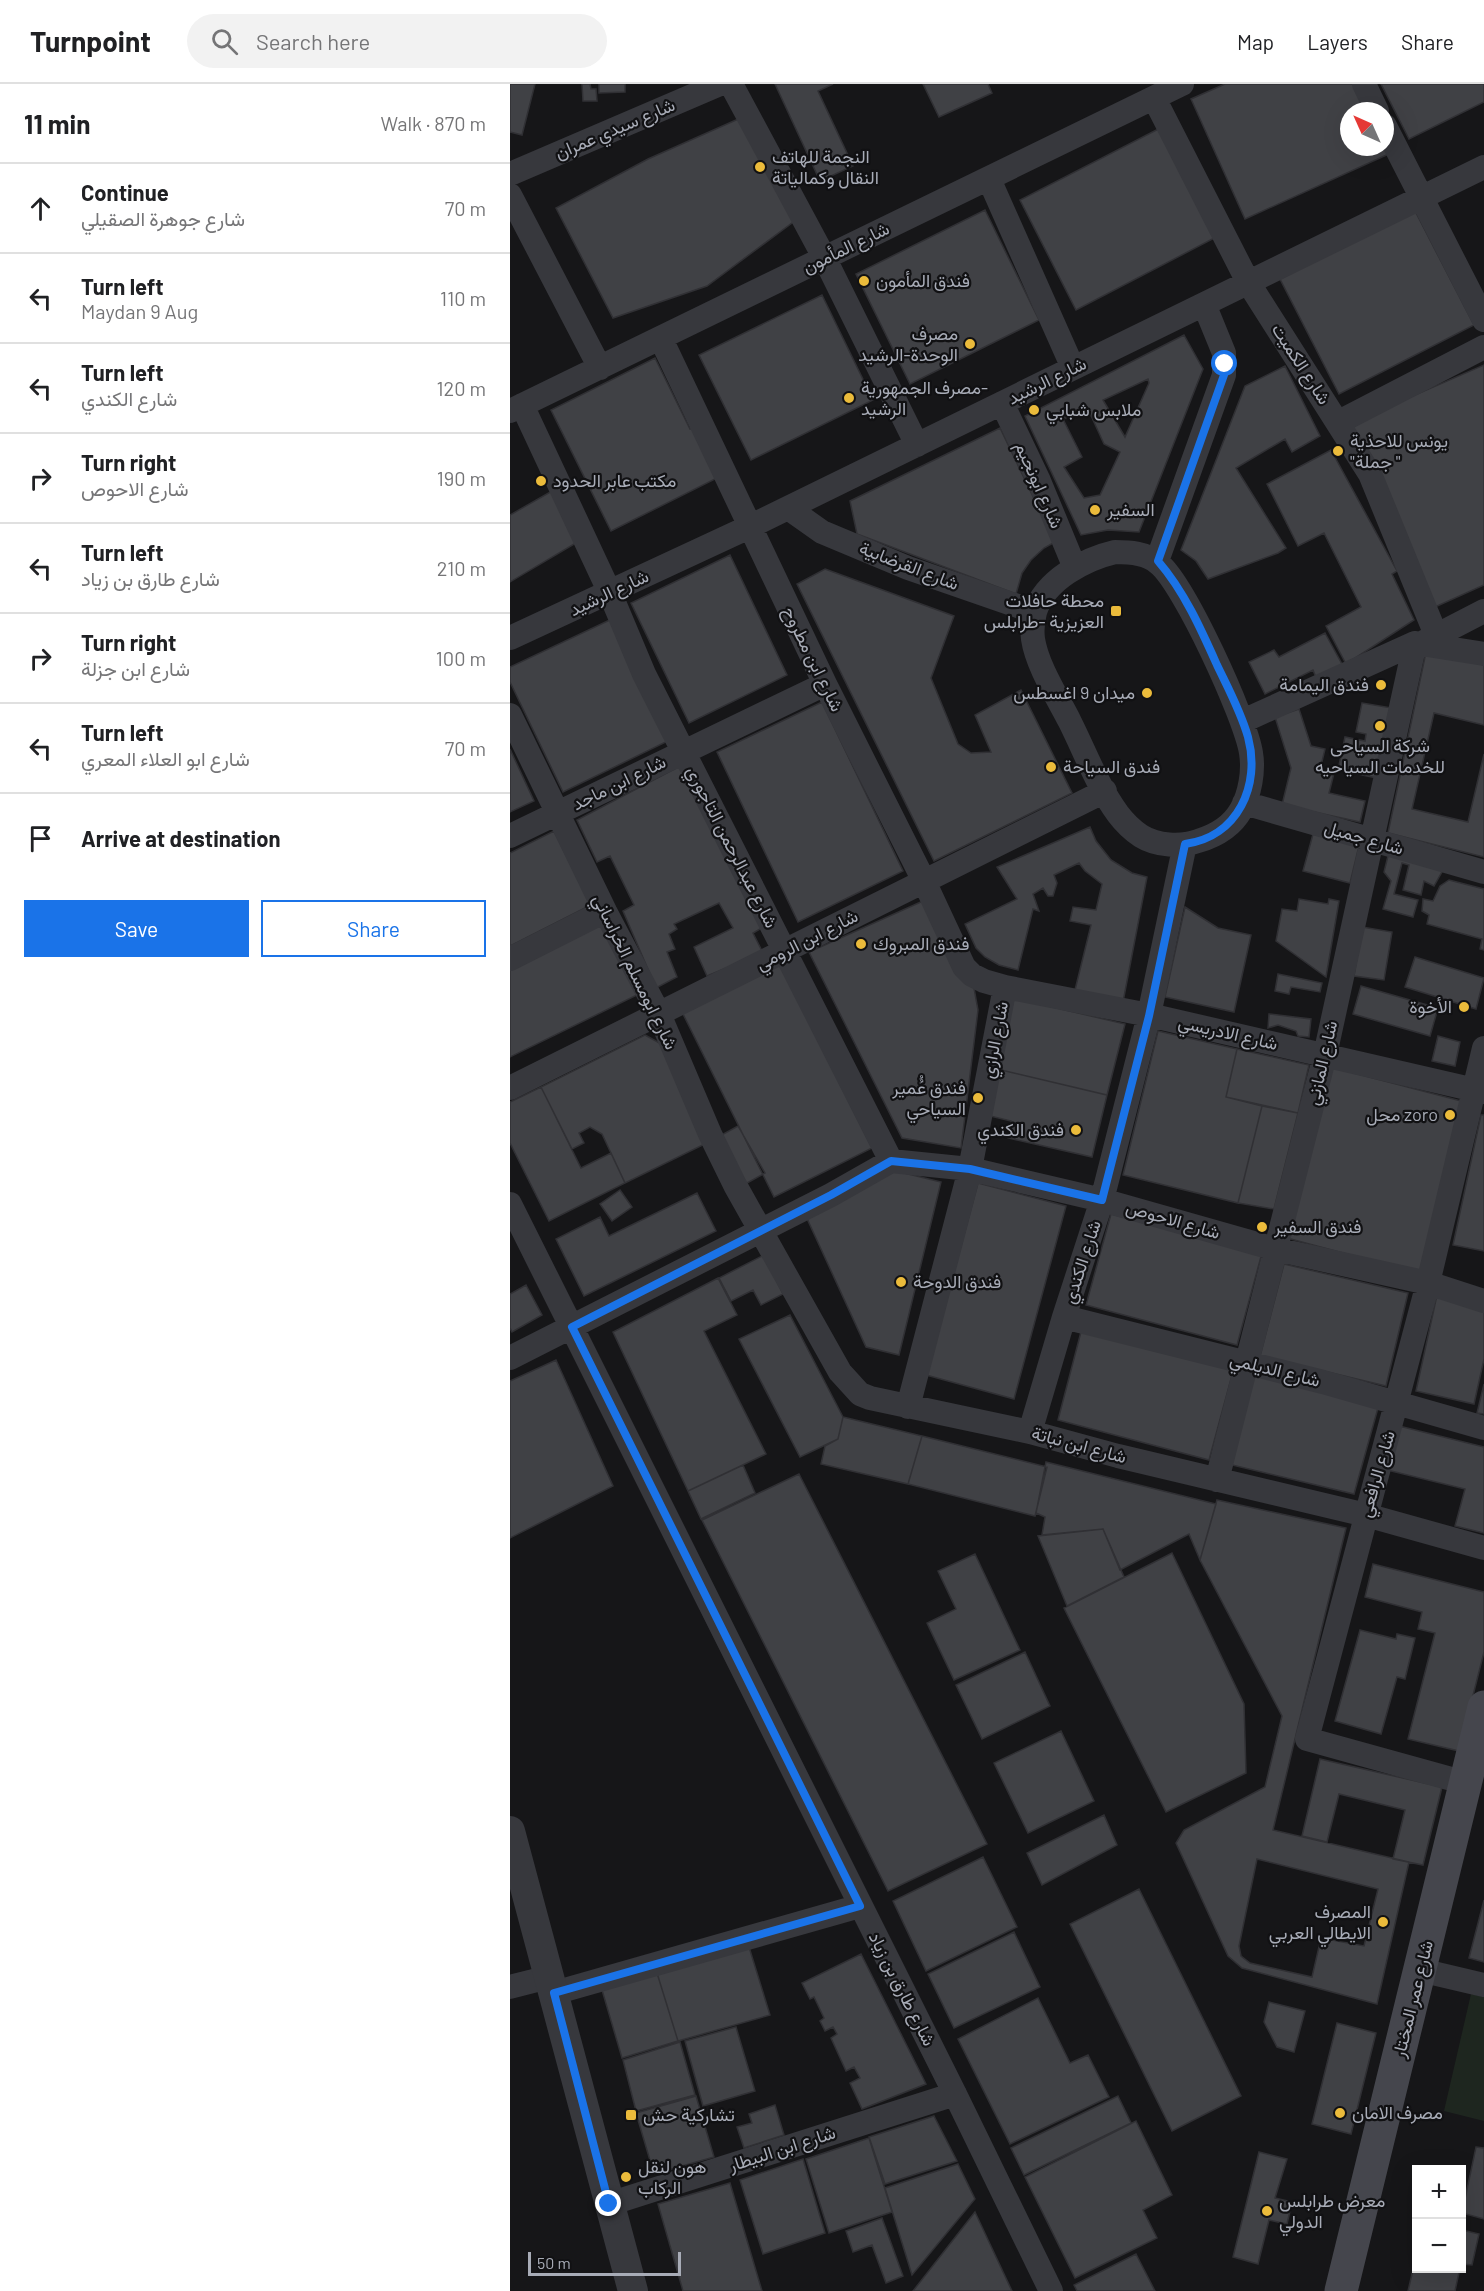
<!DOCTYPE html>
<meta charset="utf-8">
<style>
body{margin:0;font-family:Barlow,Vazirmatn,sans-serif;background:#f2f2f2;color:#202124}
.controls{position:absolute;right:18px;bottom:18px;display:grid;overflow:hidden;border-radius:0px;box-shadow:0 6px 24px #0002}
.controls button{width:54px;height:54px;display:grid;place-items:center;padding:0;border:0;border-bottom:2px solid #e0e0e0;background:#fff;color:#202124;font:30px sans-serif}
.compass{position:absolute;left:830px;top:18px;width:54px;height:54px;border-radius:50%;background:#fff;box-shadow:0 6px 24px #0002;rotate:315deg}
.scale{position:absolute;left:18px;bottom:15px;width:153px;box-sizing:border-box;padding-left:6px;border:3px solid #a8acb7;border-top:0;font-size:16px;line-height:21px;white-space:nowrap;color:#a8acb7;-webkit-text-stroke:4px #111113;paint-order:stroke}
.stop{position:absolute;width:18px;height:18px;margin:-14px;border:4px solid #1a73e8;border-radius:50%;background:#fff}
.stop.end{background:#1a73e8;border-color:#fff;box-shadow:0 2px 6px #0008}
.list{margin:0;padding:0;list-style:none}
h2{display:flex;justify-content:space-between;align-items:center;height:78px;margin:0;padding:0 24px;font-size:26px}
h2 small{font-size:20px;font-weight:400;color:#757577}
.list li{display:grid;grid-template-columns:39px 1fr auto;gap:18px;align-items:center;box-sizing:border-box;height:90px;padding:0 24px;border-top:2px solid #e0e0e0}
.list b{display:block;font-size:22px;white-space:nowrap}
.list p{margin:0;font-size:20px;white-space:nowrap;color:#757577}
.list em{font-size:20px;font-style:normal;color:#757577}
.actions{display:flex;gap:12px;padding:18px 24px}
.actions a{flex:1;padding:14px 0;border:2px solid #1a73e8;border-radius:0px;text-align:center;font-size:21px;color:#1a73e8}
.actions .main{background:#1a73e8;color:#fff}
.icon{flex:none;width:33px;height:33px;fill:none;stroke:currentColor;stroke-width:2;stroke-linecap:round;stroke-linejoin:round}
.map{position:relative;flex:none;width:974px;height:2207px;overflow:hidden}
header{display:flex;align-items:center;gap:36px;box-sizing:border-box;height:84px;padding:0 30px;background:#fff;border-bottom:2px solid #e0e0e0}
header strong{font-size:28px}
nav{display:flex;gap:33px;margin-inline-start:auto;font-size:21px}
.search{width:420px;height:54px;background:#f2f2f2;display:flex;align-items:center;gap:15px;box-sizing:border-box;padding:0 21px;border-radius:33px;color:#757577;font-size:22px}
main{display:flex}
aside{flex:1;background:#fff}
.map>svg:first-child{display:block}
</style>
<header>
<strong>Turnpoint</strong>
<div class="search"><svg class="icon" aria-label="search" viewBox="0 0 24 24"><circle cx="10" cy="10" r="6"/><path d="M15 15l6 6"/></svg>Search here</div>
<nav><a>Map</a><a>Layers</a><a>Share</a></nav>
</header>
<main>
<aside>
<h2>11 min<small>Walk · 870 m</small></h2>
<ul class="list">
<li><svg class="icon" aria-label="ahead" viewBox="0 0 24 24"><path d="M12 20V5M6 11l6-6 6 6"/></svg><div><b>Continue</b><p>شارع جوهرة الصقيلي</p></div><em>70 m</em></li>
<li><svg class="icon" aria-label="left" viewBox="0 0 24 24"><path d="M17 20v-9H6M10 6l-5 5 5 5"/></svg><div><b>Turn left</b><p>Maydan 9 Aug</p></div><em>110 m</em></li>
<li><svg class="icon" aria-label="left" viewBox="0 0 24 24"><path d="M17 20v-9H6M10 6l-5 5 5 5"/></svg><div><b>Turn left</b><p>شارع الكندي</p></div><em>120 m</em></li>
<li><svg class="icon" aria-label="right" viewBox="0 0 24 24"><path d="M7 20v-9h11M14 6l5 5-5 5"/></svg><div><b>Turn right</b><p>شارع الاحوص</p></div><em>190 m</em></li>
<li><svg class="icon" aria-label="left" viewBox="0 0 24 24"><path d="M17 20v-9H6M10 6l-5 5 5 5"/></svg><div><b>Turn left</b><p>شارع طارق بن زياد</p></div><em>210 m</em></li>
<li><svg class="icon" aria-label="right" viewBox="0 0 24 24"><path d="M7 20v-9h11M14 6l5 5-5 5"/></svg><div><b>Turn right</b><p>شارع ابن جزلة</p></div><em>100 m</em></li>
<li><svg class="icon" aria-label="left" viewBox="0 0 24 24"><path d="M17 20v-9H6M10 6l-5 5 5 5"/></svg><div><b>Turn left</b><p>شارع ابو العلاء المعري</p></div><em>70 m</em></li>
<li><svg class="icon" aria-label="arrive" viewBox="0 0 24 24"><path d="M6 21V4h12l-3 4 3 4H6"/></svg><div><b>Arrive at destination</b></div></li>
</ul>
<div class="actions"><a class="main">Save</a><a>Share</a></div>
</aside>
<div class="map">
<svg width="974" height="2207" viewBox="0 0 974 2207">
<rect width="100%" height="100%" fill="#161618"/>
<!-- green -->
<path fill="#1e261f" d="M961,1910l13,3v124l-40,-10z"/>
<!-- building -->
<path fill="#404145" stroke="#303034" stroke-width="1.5" fill-rule="evenodd" d="M0,0h25l-13,51 -12,-3z
M72,0h8l1,5h5l1,12h-14z
M89,0h26v8l-26,1z
M265,0h58l-15,7 35,75 -33,15z
M413,0h65l4,9 -53,24z
M715,0h135l12,27h-23v36h36l6,6 -146,66 -54,-120z
M871,0h103v18l-75,37z
M235,32l51,104 -89,66 -94,32 -57,-110 92,-49z
M658,40l56,109 -148,77 -56,-110z
M904,125l60,116 -135,69 -59,-115z
M475,126l54,110 -129,64 -54,-110z
M312,211l51,105 -122,60 -52,-105z
M674,251l19,34 -64,163 -31,-2 -27,5 -56,-119zM638,295l1,4 -24,54 -22,-37zM578,325l16,35 16,8 -20,43 -16,3 -20,-31 18,-10 -19,-38z
M145,274l35,71 12,-6 25,50 -116,58 -60,-121z
M974,281v220l-49,22 -87,-183z
M775,282l35,70 -28,16 -7,-13 -49,29 50,80 -8,5 -70,26 -12,-18 -15,-11 64,-164z
M490,344l55,114 -11,6 -13,12 -9,13 -6,21 -159,-60 -7,-33z
M821,366l66,121 -5,3 22,46 -68,44 -20,-38 35,-19 -37,-74 -26,13 -31,-62z
M42,407l29,49 -71,42v-67z
M220,471l57,120 -98,48 -58,-120z
M315,485l129,47 -23,62 27,66 13,9 20,-1 -16,-37 46,-25 51,103 -138,68 -137,-277z
M106,533l58,121 -111,54 -53,-110v-15z
M815,549l18,33 -26,14 -4,-10 -48,24 -16,-32 25,-12 5,7z
M916,568l58,13v60l-50,-12 -22,96 56,13 16,-68v103l-96,-24z
M312,618l81,169 -105,51 -81,-170z
M852,619l30,5 -15,70 -39,-8 7,-33 20,4 1,-7 -10,-2z
M789,625l12,37 14,3 -5,21 14,3 -5,20 36,8 -5,21 -78,-17 9,-37 -16,-51z
M0,665l24,52 -24,11z
M172,681l83,161 -12,7 10,20 -56,23 -13,-29 39,-19 -14,-25 -45,21 3,5 -8,5 6,15 -8,3 10,25 -21,11 -33,-77 11,-6 -24,-49 -13,6 -20,-42z
M580,743l6,14 15,19 21,13 15,4 -24,125 -48,-12 16,-65 -21,-4 3,-14 23,3 6,-26 -17,-13 -6,-8 -25,12 3,8 -4,13h-5l-5,-8 -10,6 6,17 -6,-2 -15,61 -19,-5 -14,-8 -9,-9 -11,-24 52,-25 -20,-32z
M44,747l37,74 -81,41v-93z
M803,750l46,12 -9,37 -47,-12z
M880,764l57,15 -13,23 -10,-5 -3,14 -18,-5 6,-25 -7,-2 -8,31 24,6 -5,17 -30,-8 8,-28 -7,-9z
M939,796l35,9v61l-4,-1 2,-10 -55,-15 2,-9 -7,-4 1,-12 10,2 7,-15z
M789,815l29,5 1,-5 10,2 -13,76 -50,-36 6,-32 15,2z
M413,817l51,87 4,22 -17,138 -59,-10 -93,-186z
M675,823l33,21 33,7 -17,77 -69,-15z
M93,835l36,75 -129,63v-90z
M852,843l30,5 -8,48 -30,-4z
M905,873l69,21 -8,31 -71,-22z
M269,877l93,187 -98,49 -93,-187z
M768,890l44,9 -2,9 -29,-5 -2,7 -14,-3z
M851,902l77,22 -8,28 -77,-22z
M504,914l111,26 -18,71 -110,-26z
M759,930l42,5 -2,18 -11,-1 -2,-5 -18,-6 -10,3z
M648,947l79,18 -11,48 36,9 -24,97 -115,-28z
M135,951l20,11 46,95 -86,42 -23,-49 -12,-7 -11,6 5,10 -12,6 -31,-62z
M928,952l22,6 -5,24 -23,-5z
M727,965l72,16 -11,48 -72,-16z
M821,983l134,35 -44,172 -134,-36z
M487,985l110,26 -15,62 -84,-19 3,-17 -25,-6z
M31,1003l40,81 30,-15 14,30 -76,38 -39,-78v-41z
M752,1022l36,7 -24,96 -36,-6z
M971,1031h3v136l-31,-6z
M228,1042l27,47 -25,14 -24,-49z
M382,1086l49,12 -42,173 -33,-8 -62,-135z
M468,1099l88,23 -52,193 -88,-24z
M110,1106l12,17 -20,14 -12,-17z
M187,1109l19,38 -132,65 -28,-57 44,-22 9,19z
M601,1130l151,39 -25,92 -151,-40z
M254,1171l19,39 -22,11 -8,-15 -22,11 -12,-23z
M774,1180l124,29 -22,93 -126,-30z
M208,1194l19,37 -33,16 62,123 -78,37 -75,-159z
M16,1201l16,30 -30,17 -2,-4v-34z
M927,1211l47,11v53l-10,45 -58,-13z
M280,1231l53,102 -5,22 -38,18 -61,-118z
M572,1244l152,40 -25,92 -151,-40z
M46,1276l57,126 -103,52v-157z
M743,1288l125,36 -24,86 -126,-30z
M974,1300v30l-7,-1z
M333,1333l79,19 -14,48 -87,-20 4,-18 13,-7z
M889,1342l85,21v86l-29,-7 10,-37 -78,-19z
M412,1352l125,31 -12,49 -127,-32z
M536,1378l170,42 -16,56 -11,-26 -69,36 -17,-41 -61,6 3,-18 -9,-4z
M233,1381l12,28 -54,26 -13,-28z
M289,1390l188,370 -99,47 -186,-371z
M707,1416l129,28 -73,302 136,32 -32,142 -135,-36 -14,-12 -52,-113 8,-13 81,-43 17,-71 -82,-156zM747,1775l121,30 -14,57 -43,-8 -9,39 -62,-14 -9,-7 -2,-10z
M593,1445l21,48 -57,29 -29,-70z
M662,1469l72,151 2,69 -80,39 -102,-204z
M465,1470l45,96 -66,30 -27,-57 29,-14 -18,-38z
M863,1480l111,28v60l-25,99 -51,-12 27,-106 -17,-4 4,-17 -57,-15z
M850,1546l36,9 1,-5 18,4 -10,41 -8,-2 -16,57 -46,-13z
M515,1568l25,54 -68,33 -26,-54z
M551,1647l33,70 -66,32 -34,-70z
M810,1675l122,28 -19,78 -30,-6 12,-49 -66,-16 -12,48 -25,-6z
M594,1731l13,30 -75,40 -15,-32z
M473,1773l34,70 -91,44 -33,-70z
M629,1805l102,207 -69,35 -102,-207z
M974,1816v62l-15,-4z
M504,1848l26,55 -86,41 -26,-54z
M239,1863l21,68 -92,26 -21,-68z
M351,1870l65,130 -64,25 -12,-26 10,-5 -6,-11 -8,4 -15,-33 6,-4 -4,-7 -8,4 -5,-10 4,-3 -10,-21 -4,2 -8,-16z
M147,1889l21,68 -56,17 -20,-68z
M528,1914l32,65 18,-8 21,42 -99,47 -52,-105z
M759,1918l36,9 -11,41 -17,-5 -13,-25z
M827,1939l39,10 -25,101 -39,-10z
M226,1943l19,64 -52,15 -18,-65z
M170,1958l15,53 -59,16 -13,-51z
M186,2012l18,61 -60,17 -18,-61z
M608,2012l13,27 -107,52 -13,-27z
M265,2021l9,30 -40,13 -7,-21 15,-4 -3,-9z
M424,2032l23,45 -72,23 -16,-47z
M626,2037l36,74 -29,15 14,28 -82,40 -50,-101z
M359,2054l23,74 -63,21 -23,-74z
M966,2063l8,1v71l-22,-6z
M749,2068l28,7 -12,39 17,4 -5,22 -18,-4 -11,44 -25,-7z
M293,2075l22,74 -62,21 -23,-74z
M448,2080l17,35 -63,76 -27,-87z
M220,2099l32,108h-79l-25,-87z
M465,2128l37,79h-99z
M372,2134l21,58 -17,7 -14,-38 -19,7 -7,-21z
M952,2146l17,4 -7,31 -10,-1z
M626,2170l19,37h-78l-3,-6z
M906,2173v11h44l-5,23h-47z"/>
<g fill="none" stroke-linecap="round" stroke-linejoin="round">
<!-- minor -->
<path stroke="#37383d" stroke-width="24" d="M221,0l94,175 92,186
M854,0l13,27
M644,14l94,184 122,192 66,161
M875,42l99,194
M0,90l210,-90
M479,95l84,189
M0,111l90,173
M151,255l164,345 99,197 40,86 8,8 12,6 21,6 144,28 335,77
M492,319l37,78 36,87
M12,321l88,188 34,81 247,487
M0,327l672,-327
M829,338l145,-75
M278,424l34,24 86,36 127,44
M605,468c14,0 32,1 43,11 26,20 88,156 93,190 3,18 -1,41 -10,57 -9,16 -26,26 -43,31 -17,6 -41,5 -57,-5 -9,-6 -17,-14 -23,-22 -20,-27 -33,-62 -48,-92 -12,-24 -33,-56 -37,-83 -1,-8 0,-19 2,-27 10,-32 50,-53 80,-60z
M647,477l67,-186v-22l-20,-49
M0,554l239,-111 735,-360
M914,558l60,-31
M0,631l95,196 54,103 51,120 25,51 105,187 20,22 10,4 160,34 88,24 248,59 118,33
M733,637l172,-78 69,11
M734,719l240,69
M0,752l315,-152
M0,875l95,-48
M0,1004l595,-297
M0,1120l445,890 96,197
M554,1233l259,65 161,46
M0,1274l321,-163 60,-34 79,8 132,31 173,49 153,34 56,18
M398,1323l62,-238 35,-182
M520,1348l34,-115 38,-117 47,-185 36,-171
M707,1396l108,-425 90,-412
M956,1699l-159,-44 121,-456 56,-235
M910,1886l64,15
M0,1903l39,-10
M44,1909l306,-87
M99,2120l346,-110"/>
<!-- tertiary -->
<path stroke="#37383d" stroke-width="30" d="M0,1747l123,460"/>
<!-- secondary -->
<path stroke="#45464d" stroke-width="33" d="M831,2207l143,-584"/>
</g>
<g fill="none" stroke-linecap="round" stroke-linejoin="round">
<!-- route -->
<path stroke="#1a73e8" stroke-width="8" d="M99,2120l-55,-211 306,-87 -288,-579 259,-132 60,-34 79,8 132,31 47,-184 36,-172c53,-7 76,-59 63,-107 -7,-25 -20,-49 -31,-72 -16,-36 -33,-74 -59,-104l66,-186 1,-11"/>
</g>
<!-- markers -->
<g fill="#ebbb3b" stroke="#111113" stroke-width="2">
<circle cx="250" cy="83" r="6"/>
<circle cx="354" cy="197" r="6"/>
<circle cx="460" cy="260" r="6"/>
<circle cx="339" cy="314" r="6"/>
<circle cx="524" cy="326" r="6"/>
<circle cx="828" cy="367" r="6"/>
<circle cx="31" cy="397" r="6"/>
<circle cx="585" cy="426" r="6"/>
<rect x="600" y="521" width="12" height="12" rx="3"/>
<circle cx="871" cy="601" r="6"/>
<circle cx="637" cy="609" r="6"/>
<circle cx="870" cy="642" r="6"/>
<circle cx="541" cy="683" r="6"/>
<circle cx="351" cy="860" r="6"/>
<circle cx="954" cy="923" r="6"/>
<circle cx="468" cy="1014" r="6"/>
<circle cx="940" cy="1031" r="6"/>
<circle cx="566" cy="1046" r="6"/>
<circle cx="752" cy="1143" r="6"/>
<circle cx="391" cy="1198" r="6"/>
<circle cx="873" cy="1838" r="6"/>
<circle cx="830" cy="2029" r="6"/>
<rect x="115" y="2025" width="12" height="12" rx="3"/>
<circle cx="116" cy="2093" r="6"/>
<circle cx="757" cy="2127" r="6"/>
</g>
<g text-anchor="middle" stroke-width="4.5" stroke-linejoin="round" paint-order="stroke">
<!-- street labels -->
<g font-size="18" fill="#a8acb7" stroke="#111113">
<text transform="translate(105 45) rotate(-23)" y="6">شارع سيدي عمران</text>
<text transform="translate(336 164) rotate(-26)" y="6">شارع المأمون</text>
<text transform="translate(791 280) rotate(57)" y="6">شارع الكميت</text>
<text transform="translate(537 297) rotate(-26)" y="6">شارع الرشيد</text>
<text transform="translate(529 401) rotate(66)" y="6">شارع ابونجيم</text>
<text transform="translate(399 482) rotate(21)" y="6">شارع القرضابية</text>
<text transform="translate(99 509) rotate(-25)" y="6">شارع الرشيد</text>
<text transform="translate(303 575) rotate(64)" y="6">شارع ابن مطروح</text>
<text transform="translate(109 699) rotate(-26)" y="6">شارع ابن ماجد</text>
<text transform="translate(854 754) rotate(16)" y="6">شارع جميل</text>
<text transform="translate(222 763) rotate(63)" y="6">شارع عبدالرحمن التاجوري</text>
<text transform="translate(297 856) rotate(-27)" y="6">شارع ابن الرومي</text>
<text transform="translate(125 888) rotate(64)" y="6">شارع ابومسلم الخراساني</text>
<text transform="translate(718 949) rotate(13)" y="6">شارع الادريسي</text>
<text transform="translate(485 956) rotate(-79)" y="6">شارع الرازي</text>
<text transform="translate(812 979) rotate(-77)" y="6">شارع المازني</text>
<text transform="translate(663 1136) rotate(16)" y="6">شارع الاحوص</text>
<text transform="translate(572 1178) rotate(-72)" y="6">شارع الكندي</text>
<text transform="translate(765 1286) rotate(14)" y="6">شارع الديلمي</text>
<text transform="translate(569 1361) rotate(15)" y="6">شارع ابن نباتة</text>
<text transform="translate(867 1390) rotate(-74)" y="6">شارع الرافعي</text>
<text transform="translate(392 1905) rotate(63)" y="6">شارع طارق بن زياد</text>
<text transform="translate(903 1915) rotate(-76)" y="6">شارع عمر المختار</text>
<text transform="translate(272 2065) rotate(-18)" y="6">شارع ابن البيطار</text>
</g>
<!-- poi labels -->
<g font-size="18" fill="#a8acb7" stroke="#111113" text-anchor="start">
<text x="262" y="79">النجمة للهاتف<tspan x="262" dy="21">النقال وكمالياتة</tspan></text>
<text x="366" y="203">فندق المأمون</text>
<text x="448" y="256" text-anchor="end">مصرف<tspan x="448" dy="21">الوحدة-الرشيد</tspan></text>
<text x="351" y="310">مصرف الجمهورية-<tspan x="351" dy="21">الرشيد</tspan></text>
<text x="536" y="332">ملابس شبابي</text>
<text x="840" y="363">يونس للاحذية<tspan x="840" dy="21">"جملة "</tspan></text>
<text x="43" y="403">مكتب عابر الحدود</text>
<text x="597" y="432">السفير</text>
<text x="594" y="523" text-anchor="end">محطة حافلات<tspan x="594" dy="21">العزيزية -طرابلس</tspan></text>
<text x="859" y="607" text-anchor="end">فندق اليمامة</text>
<text x="625" y="615" text-anchor="end">ميدان 9 اغسطس</text>
<text x="870" y="668" text-anchor="middle">شركة السياحى<tspan x="870" dy="21">للخدمات السياحيه</tspan></text>
<text x="553" y="689">فندق السياحة</text>
<text x="363" y="866">فندق المبروك</text>
<text x="942" y="929" text-anchor="end">الأخوة</text>
<text x="456" y="1010" text-anchor="end">فندق عُُمير<tspan x="456" dy="21">السياحي</tspan></text>
<text x="928" y="1037" text-anchor="end">محل zoro</text>
<text x="554" y="1052" text-anchor="end">فندق الكندي</text>
<text x="764" y="1149">فندق السفير</text>
<text x="403" y="1204">فندق الدوحة</text>
<text x="861" y="1834" text-anchor="end">المصرف<tspan x="861" dy="21">الايطالي العربي</tspan></text>
<text x="842" y="2035">مصرف الامان</text>
<text x="133" y="2037">تشاركية حش</text>
<text x="128" y="2089">هون لنقل<tspan x="128" dy="21">الركاب</tspan></text>
<text x="769" y="2123">معرض طرابلس<tspan x="769" dy="21">الدولي</tspan></text>
</g>
</g>
</svg>
<div class="controls">
<button>+</button>
<button>−</button>
</div>
<svg class="compass" viewBox="-18 -18 36 36"><path d="M0-13l5 13h-10z" fill="#e53935"/><path d="M0 13l5-13h-10z" fill="#757577"/></svg>
<div class="scale">50 m</div>
<div class="stop" style="left:715px;top:280px"></div>
<div class="stop end" style="left:99px;top:2120px"></div>
</div>
</main>
